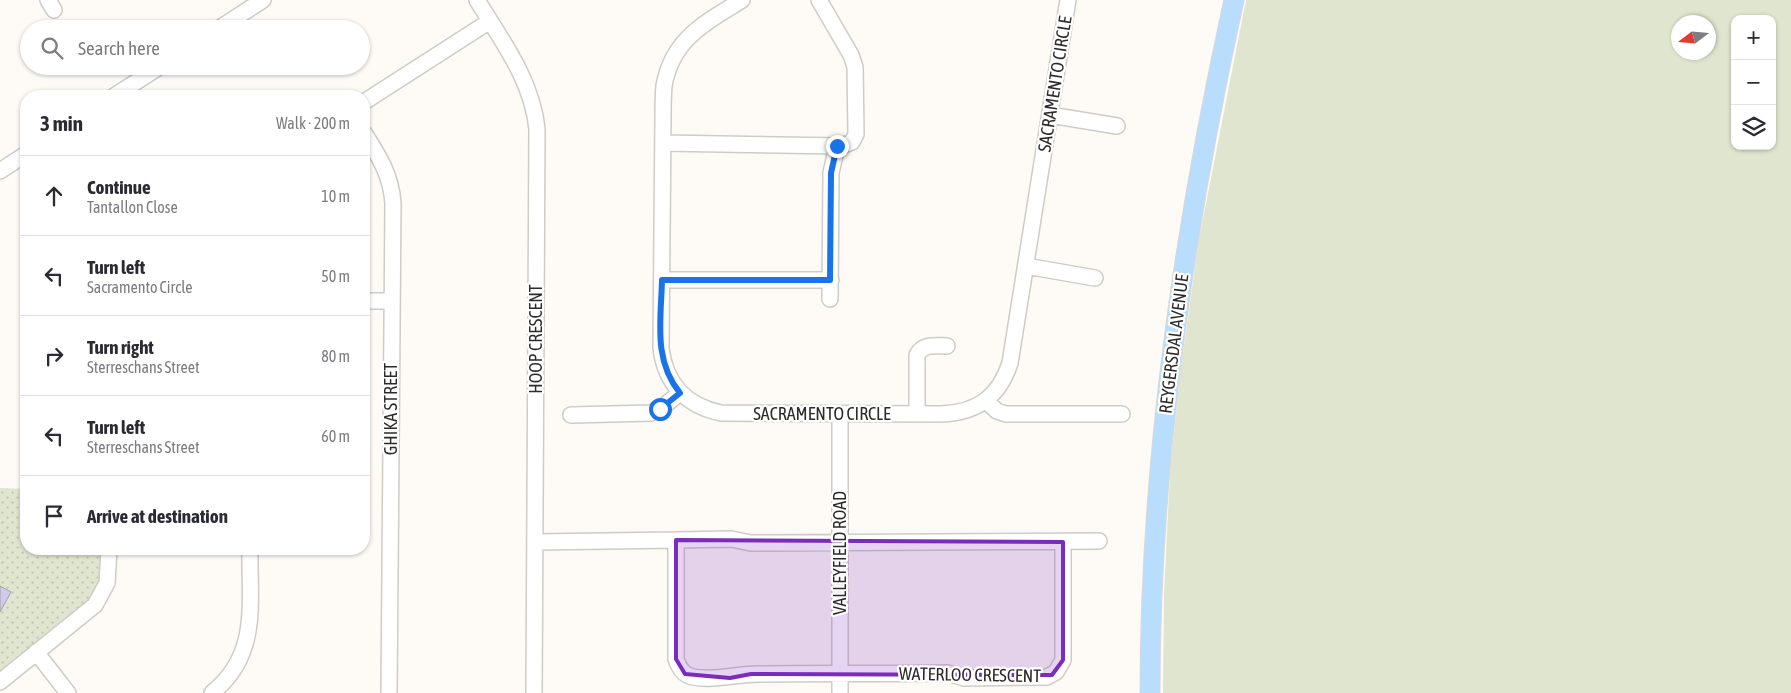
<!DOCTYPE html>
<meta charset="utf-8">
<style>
body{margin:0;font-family:"Asap Condensed",sans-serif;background:#f7f7f7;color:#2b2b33}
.controls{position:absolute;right:15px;top:15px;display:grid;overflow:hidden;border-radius:10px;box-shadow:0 1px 4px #0004}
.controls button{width:45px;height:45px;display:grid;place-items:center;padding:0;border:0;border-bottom:1px solid #e1e1e2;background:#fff;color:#2b2b33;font:25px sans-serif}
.compass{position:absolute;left:1671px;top:15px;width:45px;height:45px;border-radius:50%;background:#fff;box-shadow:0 1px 4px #0004;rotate:254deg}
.stop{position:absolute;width:15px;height:15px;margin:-11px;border:4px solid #1a73e8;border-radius:50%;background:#fff}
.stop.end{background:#1a73e8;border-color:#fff;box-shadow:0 1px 5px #0008}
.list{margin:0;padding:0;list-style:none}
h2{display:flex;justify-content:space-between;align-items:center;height:65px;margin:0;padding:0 20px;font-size:21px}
h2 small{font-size:16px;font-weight:400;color:#7c7c81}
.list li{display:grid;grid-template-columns:32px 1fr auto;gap:15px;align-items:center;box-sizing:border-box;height:80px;padding:0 20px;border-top:1px solid #e1e1e2}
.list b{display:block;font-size:19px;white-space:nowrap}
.list p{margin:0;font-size:16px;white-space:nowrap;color:#7c7c81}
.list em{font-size:16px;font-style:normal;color:#7c7c81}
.icon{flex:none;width:28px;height:28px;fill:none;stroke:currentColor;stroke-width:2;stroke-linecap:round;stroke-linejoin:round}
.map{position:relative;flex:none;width:1791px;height:693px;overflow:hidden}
.search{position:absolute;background:#fff;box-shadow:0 1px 4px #0004;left:20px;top:20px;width:350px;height:55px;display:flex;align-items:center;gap:12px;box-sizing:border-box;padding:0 18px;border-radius:28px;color:#7c7c81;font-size:19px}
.panel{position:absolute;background:#fff;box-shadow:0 1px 4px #0004;left:20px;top:90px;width:350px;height:465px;border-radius:20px}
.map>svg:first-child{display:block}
</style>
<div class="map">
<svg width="1791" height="693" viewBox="0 0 1791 693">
<defs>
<pattern id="park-dots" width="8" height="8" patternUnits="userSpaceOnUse" patternTransform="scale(1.25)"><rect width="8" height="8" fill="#dfe5ce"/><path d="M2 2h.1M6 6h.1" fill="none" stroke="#c0c5b1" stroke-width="1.8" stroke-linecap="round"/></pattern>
</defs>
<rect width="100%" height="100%" fill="#fefbf6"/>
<!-- grass -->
<path fill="#dfe5ce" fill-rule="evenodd" d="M1246,0h545v693h-628l1,-100 6,-120 10,-99 19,-135zM1735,19h37v127h-37zM1678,22h30v30h-30z"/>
<!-- park -->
<path fill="url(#park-dots)" d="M0,488l26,1v60h76c-1,22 0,30 -11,50l-91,75z"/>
<!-- building -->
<path fill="#d1caed" stroke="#a1a0a6" d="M0,586l11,6 -11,20z"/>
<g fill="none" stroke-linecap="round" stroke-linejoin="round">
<defs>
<path id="minor" d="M48,0l6,10
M477,0c25,41 55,80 60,129l-3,564
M742,0c-37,23 -70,39 -78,86 -1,10 -1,20 -1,31l-2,231c4,35 25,58 60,65l220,1c36,-1 58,-17 69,-51l58,-363
M218,29l45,-29
M114,96l47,-30
M364,102l126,-81
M1050,115l67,11
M364,133c15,23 27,42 29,70l-4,490
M663,143l178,3 11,-4 4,-8 -1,-67 -4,-12 -32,-55
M0,171l26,-17
M1026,266l69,12
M662,280h169
M830,299l1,-126 6,-27
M364,301h28
M986,401l11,10 9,3h116
M917,414v-59c6,-12 19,-9 30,-9
M571,415l80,-2 9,-4 20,-16
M535,542l141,-2
M1063,542v118l-7,12 -9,5 -83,1 -16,-5c-64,1 -127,0 -190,1 -22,0 -43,7 -65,3 -10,-2 -14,-9 -17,-18v-119l55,-1 20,4 348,-2
M36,652l32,41
M0,682l95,-77 12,-22 2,-34
M212,693c48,-39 37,-89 38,-144
M840,693v-279"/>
<path id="major" d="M1150,693c0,-233 34,-466 84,-693"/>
</defs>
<!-- minor casing -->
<use href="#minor" stroke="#cfccc7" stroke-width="18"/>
<!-- major casing -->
<use href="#major" stroke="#d9d9d9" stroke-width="21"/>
<!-- minor -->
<use href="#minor" stroke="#fff" stroke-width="15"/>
<!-- major -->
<use href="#major" stroke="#b9ddfd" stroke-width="19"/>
</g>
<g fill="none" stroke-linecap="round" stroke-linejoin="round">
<!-- route -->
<path stroke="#1a73e8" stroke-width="6" d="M660,409l20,-16c-27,-33 -19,-72 -18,-113h168l1,-107 6,-27"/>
</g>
<!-- marked area -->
<path fill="#7b2cbf" fill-opacity="0.2" stroke="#7b2cbf" stroke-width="4" stroke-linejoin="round" d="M676,540l387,2v118l-11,15 -301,-1 -21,4 -45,-4 -9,-15z"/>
<g text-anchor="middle" stroke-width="4.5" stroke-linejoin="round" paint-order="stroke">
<!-- street labels -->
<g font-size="18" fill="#2d2b2a" stroke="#fff">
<text transform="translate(1055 84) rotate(-81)" y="6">SACRAMENTO CIRCLE</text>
<text transform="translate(536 339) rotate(-90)" y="6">HOOP CRESCENT</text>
<text transform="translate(1174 344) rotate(-83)" y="6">REYGERSDAL AVENUE</text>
<text transform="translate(391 409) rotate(-90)" y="6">GHIKA STREET</text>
<text x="822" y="420">SACRAMENTO CIRCLE</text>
<text transform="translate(840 553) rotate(-90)" y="6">VALLEYFIELD ROAD</text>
<text transform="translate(970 675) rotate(1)" y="6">WATERLOO CRESCENT</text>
</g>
</g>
</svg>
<div class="controls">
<button>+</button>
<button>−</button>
<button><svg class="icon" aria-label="layers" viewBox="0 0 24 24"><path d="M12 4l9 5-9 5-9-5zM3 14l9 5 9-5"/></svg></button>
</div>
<svg class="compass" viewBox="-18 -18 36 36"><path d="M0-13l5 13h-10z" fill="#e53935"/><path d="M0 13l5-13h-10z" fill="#7c7c81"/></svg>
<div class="stop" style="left:660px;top:409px"></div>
<div class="stop end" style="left:837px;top:146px"></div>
<div class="search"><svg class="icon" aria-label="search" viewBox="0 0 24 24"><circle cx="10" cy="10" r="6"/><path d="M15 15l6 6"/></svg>Search here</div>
<section class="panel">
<h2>3 min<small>Walk · 200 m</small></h2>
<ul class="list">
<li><svg class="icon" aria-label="ahead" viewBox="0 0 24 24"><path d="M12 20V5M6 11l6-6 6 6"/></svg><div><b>Continue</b><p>Tantallon Close</p></div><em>10 m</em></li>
<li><svg class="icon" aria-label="left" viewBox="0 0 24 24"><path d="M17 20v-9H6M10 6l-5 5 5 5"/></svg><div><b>Turn left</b><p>Sacramento Circle</p></div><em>50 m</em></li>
<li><svg class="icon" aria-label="right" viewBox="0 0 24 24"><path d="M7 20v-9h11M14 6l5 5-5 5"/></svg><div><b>Turn right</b><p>Sterreschans Street</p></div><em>80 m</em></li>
<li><svg class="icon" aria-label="left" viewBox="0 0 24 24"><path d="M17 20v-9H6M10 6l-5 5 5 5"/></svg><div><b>Turn left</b><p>Sterreschans Street</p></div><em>60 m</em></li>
<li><svg class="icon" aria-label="arrive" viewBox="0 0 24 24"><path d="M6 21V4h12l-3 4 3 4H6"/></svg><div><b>Arrive at destination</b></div></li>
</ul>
</section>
</div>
